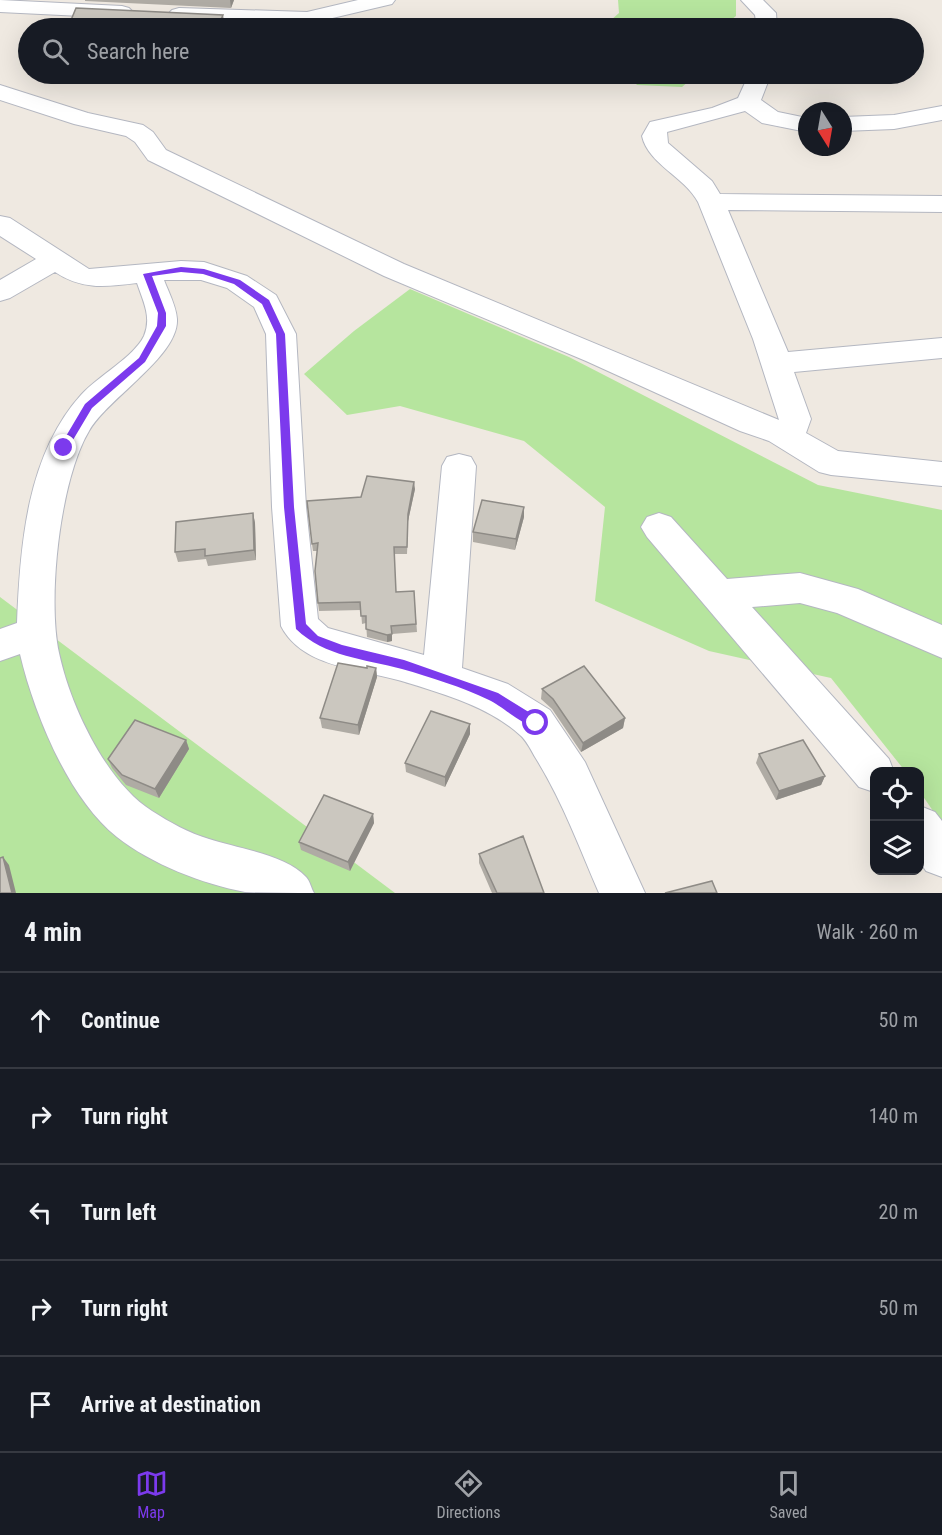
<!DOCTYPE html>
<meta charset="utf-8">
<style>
body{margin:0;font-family:"Roboto Condensed",sans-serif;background:#242831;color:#f1f3f6}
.controls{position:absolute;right:18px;bottom:18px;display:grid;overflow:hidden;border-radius:12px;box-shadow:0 6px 24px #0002}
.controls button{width:54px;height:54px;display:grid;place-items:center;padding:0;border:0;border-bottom:2px solid #363941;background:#171b24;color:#f1f3f6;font:30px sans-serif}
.compass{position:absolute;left:798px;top:102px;width:54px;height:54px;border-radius:50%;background:#171b24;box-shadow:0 6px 24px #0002;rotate:169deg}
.stop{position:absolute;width:18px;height:18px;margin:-14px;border:4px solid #7c3aed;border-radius:50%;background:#fff}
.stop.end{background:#7c3aed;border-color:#fff;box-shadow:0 2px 6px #0008}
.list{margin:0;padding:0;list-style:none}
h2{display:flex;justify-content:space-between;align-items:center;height:78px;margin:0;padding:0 24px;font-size:26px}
h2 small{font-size:20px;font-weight:400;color:#9ea1a6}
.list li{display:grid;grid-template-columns:39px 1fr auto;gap:18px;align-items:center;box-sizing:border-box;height:96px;padding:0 24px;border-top:2px solid #363941}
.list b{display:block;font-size:22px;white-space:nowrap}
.list em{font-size:20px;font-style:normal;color:#9ea1a6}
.icon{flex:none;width:33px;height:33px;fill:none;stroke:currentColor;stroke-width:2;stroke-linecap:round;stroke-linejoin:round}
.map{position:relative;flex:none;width:942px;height:893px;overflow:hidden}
.search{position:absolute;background:#171b24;box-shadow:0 6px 24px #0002;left:18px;right:18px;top:18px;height:66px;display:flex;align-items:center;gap:15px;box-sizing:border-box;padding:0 21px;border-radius:33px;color:#9ea1a6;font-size:22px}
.sheet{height:558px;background:#171b24}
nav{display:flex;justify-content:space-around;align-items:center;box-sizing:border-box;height:84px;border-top:2px solid #363941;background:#171b24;font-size:16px;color:#9ea1a6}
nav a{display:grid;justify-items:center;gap:3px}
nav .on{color:#7c3aed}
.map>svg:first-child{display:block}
</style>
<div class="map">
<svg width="942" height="893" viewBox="0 0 942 893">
<rect width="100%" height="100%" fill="#efe9e1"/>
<!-- green -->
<path fill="#b6e59e" d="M618,0h118v16l-15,12h-119l17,-15z
M627,74h70l-15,13 -45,-2z
M410,289l159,68 249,128 124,25v314l-22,-32v-20l-15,-1 -74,-93 -122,-27 -114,-50 10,-94 -81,-66 -124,-35 -53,9 -43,-41 50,-43z
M0,597l395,296h-395z"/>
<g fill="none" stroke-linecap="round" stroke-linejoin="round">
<defs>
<path id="minor" d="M0,0l122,6 7,2 4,4 -4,4 -7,2 -122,-6z
M358,0h37l-3,4 -85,20 -128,-4 -7,-2 -4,-4 4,-4 7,-2 128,4z
M741,0h22l13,13 1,15h-20l-2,-13z
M749,74h22l-10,26 17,12 29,6v14l-45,-9 -17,-12 -78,21 1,11 44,38 8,13 222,2v16l-214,-2 60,142 154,-14v20l-148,14 17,47 -5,14 32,18 104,11v24l-111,-11 -12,-3 -50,-31 -29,-10 -154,-70 -202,-85 -236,-116 -13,-18 -9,-6 -52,-12 -74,-24v-15l88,28 55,12 10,7 13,18 238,114 375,156 -26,-81 -55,-137c-13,-25 -50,-38 -56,-66l8,-14 62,-14 26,-10z
M942,106v14l-48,9 -51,2v-14l51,-2z
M0,216l10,2 79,51 92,-8 23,1 43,14 29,19 20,39 10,173 12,112 10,9 96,27 18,-189 5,-9 12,-3 12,3 5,9 -14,202 46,16 42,26 35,52 60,131h-46c-20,-46 -37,-93 -64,-136 -4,-7 -9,-17 -15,-22 -31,-28 -76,-41 -115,-53 -41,-13 -102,-13 -124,-56l-9,-119 -6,-173 -12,-27 -27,-19 -26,-8h-37c5,13 12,26 13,39 2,37 -68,78 -88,112 -29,48 -42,168 -30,222 11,52 47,129 93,158 17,11 37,22 57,28 27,9 78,16 97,38 4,4 5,11 8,16 -22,0 -48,0 -69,-1 -42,-8 -94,-28 -128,-55 -49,-39 -83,-124 -97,-183l-20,7v-32l17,-6c3,-78 10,-168 64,-228 17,-19 53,-38 63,-59 8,-19 -1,-35 -7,-53 -32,4 -55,7 -82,-11l-45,26 -10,3v-21l36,-21 -36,-23z
M659,513l12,4 56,62 73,-6 58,16 84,36v33l-105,-45 -37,-10 -48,4 137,152 5,13h-20v20l-15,-5 -212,-250 -6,-10 6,-10z
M920,806l15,6 7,9v56l-16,-6 -6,-9z"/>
</defs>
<!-- minor casing -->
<use href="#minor" stroke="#b4b7c1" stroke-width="2"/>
<!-- minor -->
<use href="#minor" fill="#fff" fill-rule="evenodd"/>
</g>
<!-- wall -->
<path fill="#afaba4" d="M85,0h149l-3,8 -146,-7z
M223,15l1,9 -2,4h-152l-1,-3z
M415,489l-7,32 -1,33h-13l2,38 18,-1 3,41 -25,2v7l-5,1 -20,-5 -1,-14 -4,1 -1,-14 -42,1 -1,-8 -1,-52h-4l-1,-7 49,-47z
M253,513l2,10 1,37 -48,6 -2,-7 -28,3 -3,-10z
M524,517l-9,33 -42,-8v-10z
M367,668h9l1,9 -18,58 -37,-7 -2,-10z
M542,689l83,29 -2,10 -42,24 -29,-43 -11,-10z
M470,724v10l-25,53 -39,-15 -1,-9z
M186,740l3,9 -30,49 -33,-13 -14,-17 -4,-9z
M759,754l66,22 -4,9 -45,15 -20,-37z
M373,814l1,9 -24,48 -49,-21 -2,-8z
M479,854l65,39h-52l-13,-30z"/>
<!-- shaded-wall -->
<path fill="#8e8b86" d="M230,0h4l-3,8z
M223,15l1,9 -2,4h-5z
M414,482l1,7 -7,32 -1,33 1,-40z
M524,507v10l-9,33 1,-11z
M253,513l2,10 1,37 -2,-10z
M392,634v7l-5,1v-7z
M376,668l1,9 -18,58 -1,-10z
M625,718l-2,10 -42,24 2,-9z
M470,724v10l-25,53v-10z
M186,740l3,9 -30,49 -4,-9z
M825,776l-4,9 -45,15 3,-9z
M373,814l1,9 -24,48 -2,-9z
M3,857l6,8 7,28h-4z"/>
<!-- building -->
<path fill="#cbc7bf" stroke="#8e8b86" stroke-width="1.5" d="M76,8l147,7 -6,13h-28l1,-1 -111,1 1,-3h-11z
M367,476l47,6 -6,32 -1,33h-13l2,45 18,-1 2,33 -25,2 1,8 -5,1 -21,-6v-13h-5l-1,-14 -42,1 -3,-32 3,-28 -6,1 -5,-43 54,-4z
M482,500l42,7 -8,32 -43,-7z
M253,513l1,37 -49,6v-7l-30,3 1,-30z
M338,663l29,5v-2l9,2 -18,57 -38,-7z
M584,666l41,52 -42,25 -30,-44 -11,-10z
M431,711l39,13 -25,53 -40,-14z
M135,720l51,20 -31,49 -33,-14 -14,-16z
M803,740l22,36 -46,15 -20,-37z
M324,795l49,19 -25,48 -49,-20z
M523,836l21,57h-47l-18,-39z
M3,857l9,36h-12v-35z
M712,881l5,12h-52z"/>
<!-- route -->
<path fill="#7c3aed" d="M181,267l23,2 36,11 29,20 16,34 9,173 12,117 12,12 24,9 62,15 94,33 42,26v8c-11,4 -39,-22 -51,-27 -27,-13 -59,-23 -87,-31 -37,-10 -77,-12 -106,-40l-12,-122 -8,-173 -14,-30 -28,-20 -31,-10 -22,-2 -29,4 14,37v13l-21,36 -53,46 -25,42h-7l-1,-2 26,-44 54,-46 18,-32 1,-13 -15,-39z"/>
</svg>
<div class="controls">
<button><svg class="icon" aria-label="locate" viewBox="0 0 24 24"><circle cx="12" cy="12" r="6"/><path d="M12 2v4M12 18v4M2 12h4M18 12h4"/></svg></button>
<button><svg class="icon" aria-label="layers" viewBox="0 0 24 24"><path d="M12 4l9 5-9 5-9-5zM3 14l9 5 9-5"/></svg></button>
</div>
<svg class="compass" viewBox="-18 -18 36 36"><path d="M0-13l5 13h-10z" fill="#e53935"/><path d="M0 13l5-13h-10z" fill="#9ea1a6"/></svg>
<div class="stop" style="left:536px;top:723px"></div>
<div class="stop end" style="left:64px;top:448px"></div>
<div class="search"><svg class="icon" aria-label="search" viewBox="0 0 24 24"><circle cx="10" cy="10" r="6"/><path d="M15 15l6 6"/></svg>Search here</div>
</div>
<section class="sheet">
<h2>4 min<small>Walk · 260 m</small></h2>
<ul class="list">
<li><svg class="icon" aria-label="ahead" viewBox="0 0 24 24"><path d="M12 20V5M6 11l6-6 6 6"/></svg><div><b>Continue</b></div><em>50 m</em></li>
<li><svg class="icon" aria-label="right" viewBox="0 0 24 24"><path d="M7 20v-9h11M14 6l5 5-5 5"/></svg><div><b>Turn right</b></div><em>140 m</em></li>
<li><svg class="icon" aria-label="left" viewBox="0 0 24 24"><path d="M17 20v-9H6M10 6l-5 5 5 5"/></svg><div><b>Turn left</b></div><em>20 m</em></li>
<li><svg class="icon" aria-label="right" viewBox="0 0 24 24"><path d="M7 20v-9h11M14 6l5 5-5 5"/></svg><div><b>Turn right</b></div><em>50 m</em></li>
<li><svg class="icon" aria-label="arrive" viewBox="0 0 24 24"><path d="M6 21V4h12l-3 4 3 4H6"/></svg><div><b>Arrive at destination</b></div></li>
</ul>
</section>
<nav>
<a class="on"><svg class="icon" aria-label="map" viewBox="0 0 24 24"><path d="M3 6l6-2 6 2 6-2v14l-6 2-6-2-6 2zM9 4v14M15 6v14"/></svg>Map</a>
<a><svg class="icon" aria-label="directions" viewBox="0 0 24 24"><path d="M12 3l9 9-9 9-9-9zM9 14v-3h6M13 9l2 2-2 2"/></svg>Directions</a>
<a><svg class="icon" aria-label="saved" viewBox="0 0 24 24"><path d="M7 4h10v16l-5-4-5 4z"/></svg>Saved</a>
</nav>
